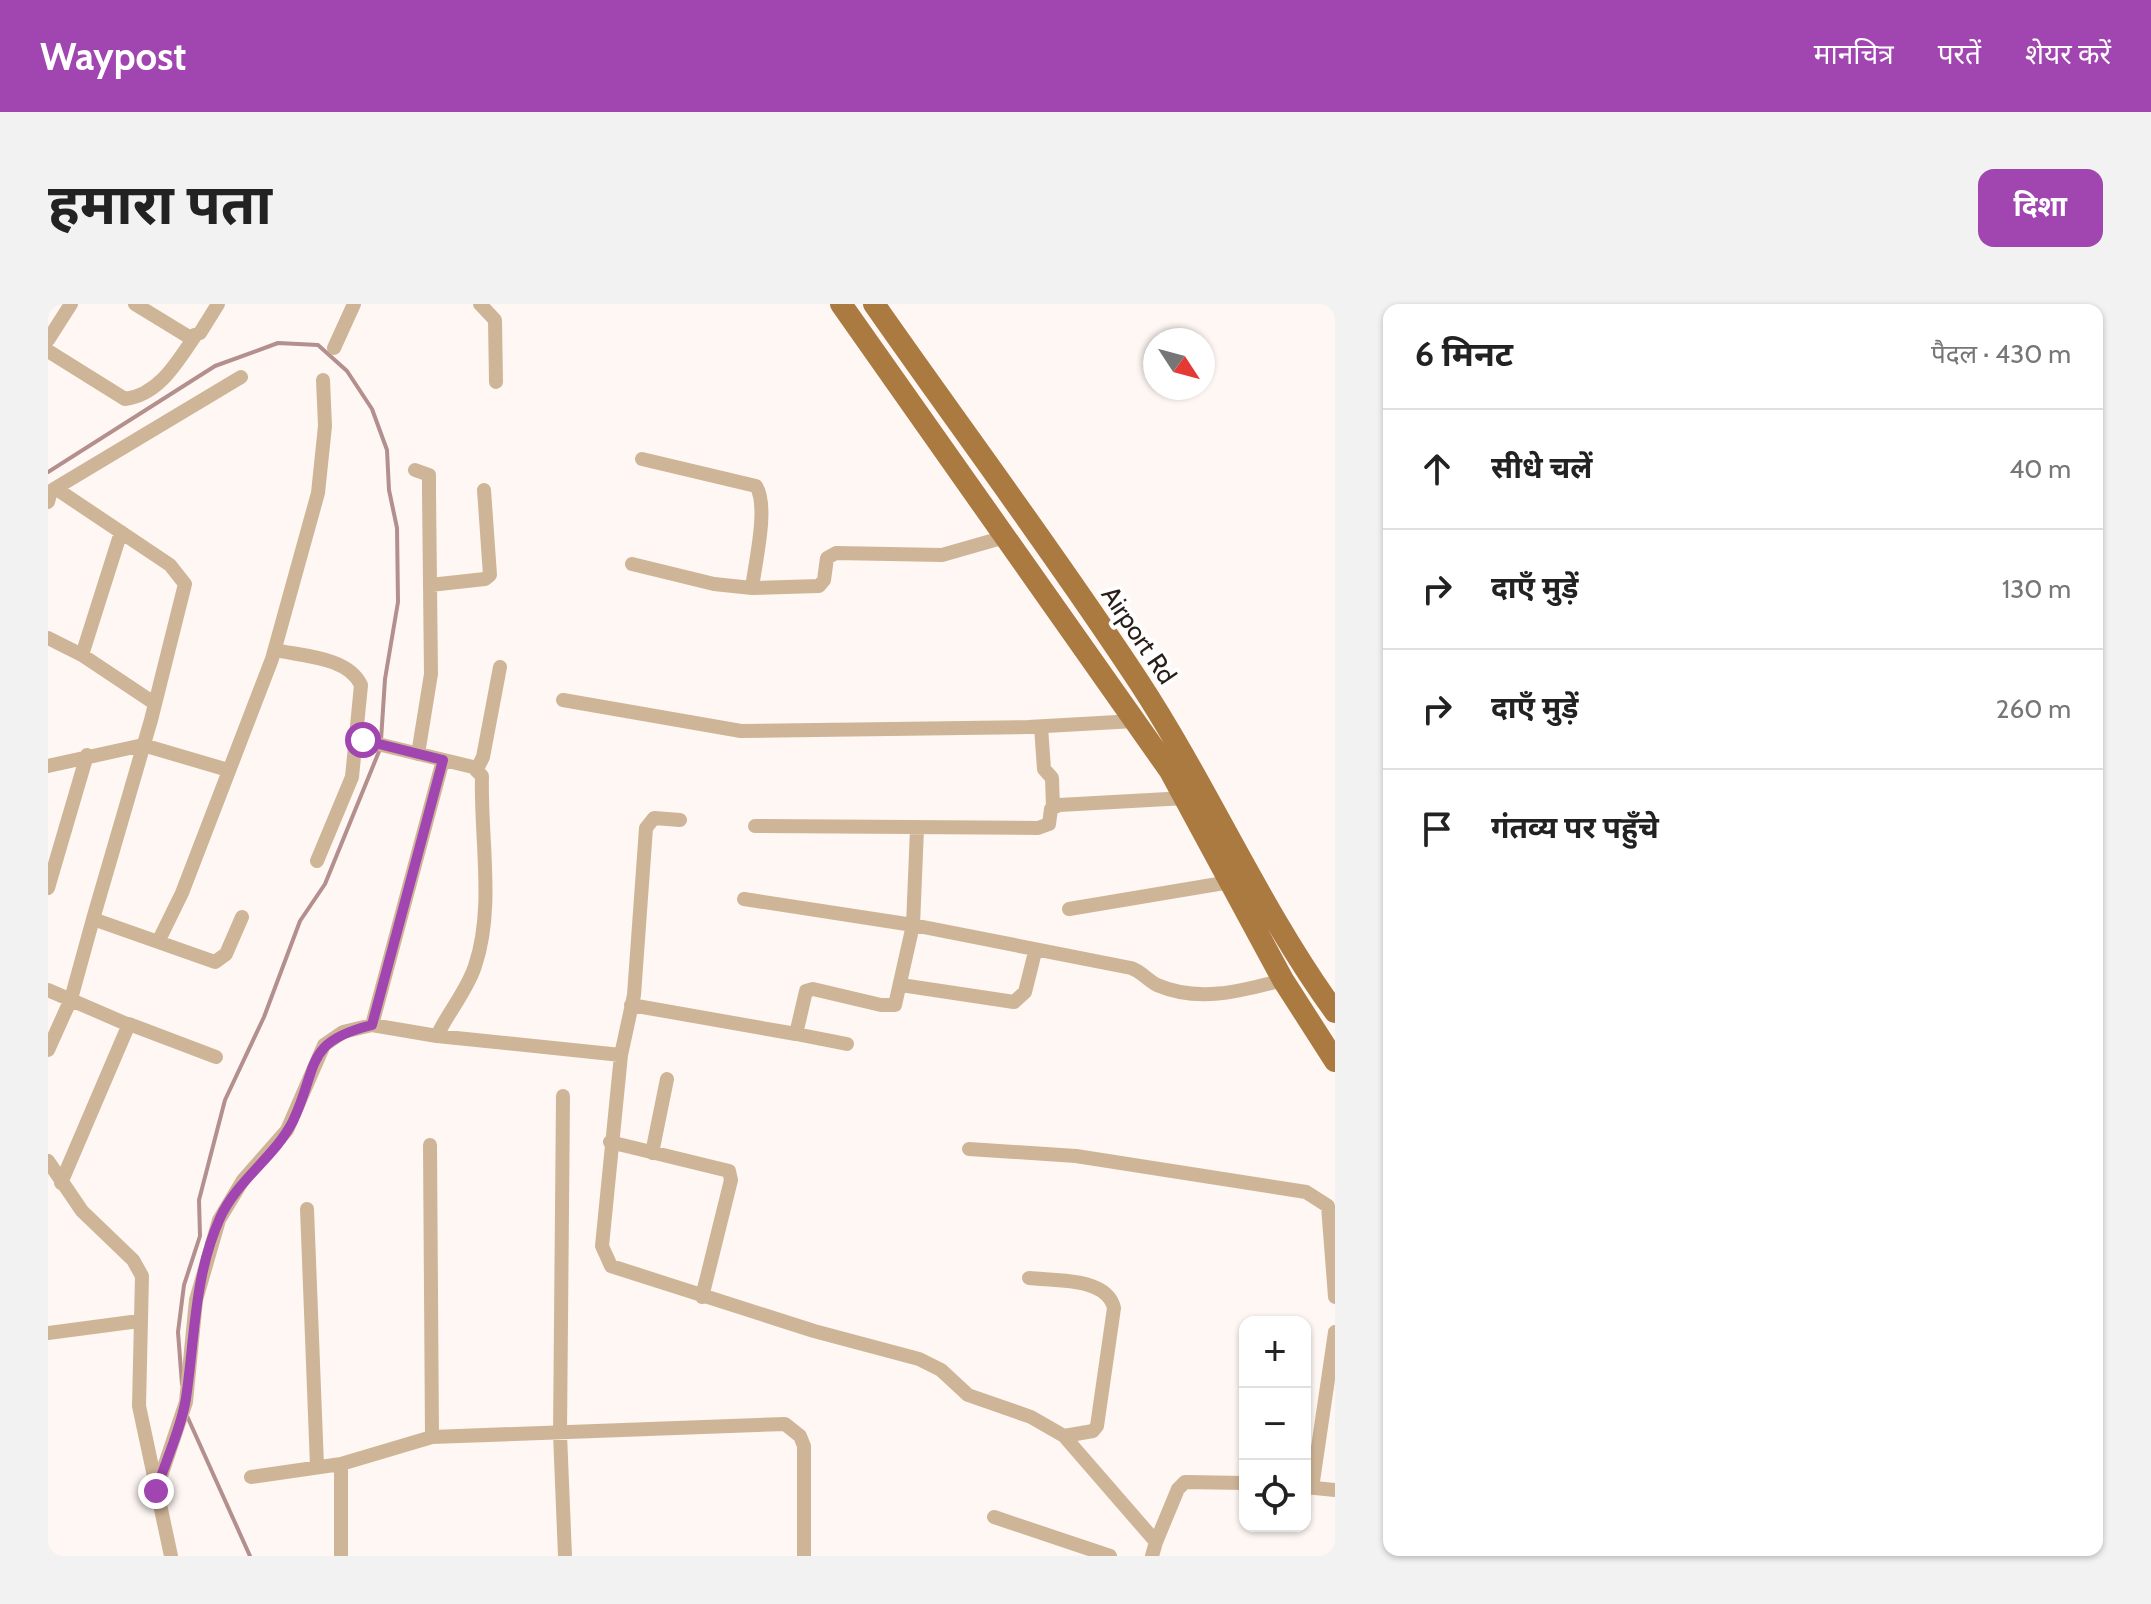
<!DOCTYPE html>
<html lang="hi">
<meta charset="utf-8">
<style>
body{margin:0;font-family:Cabin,"Noto Sans Devanagari",sans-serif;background:#f2f2f2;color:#222}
.controls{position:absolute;right:24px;bottom:24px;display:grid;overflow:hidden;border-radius:16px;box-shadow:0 2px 6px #0004}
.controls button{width:72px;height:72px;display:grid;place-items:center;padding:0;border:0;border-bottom:2px solid #e0e0e0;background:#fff;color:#222;font:40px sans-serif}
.compass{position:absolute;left:1095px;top:24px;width:72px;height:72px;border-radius:50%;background:#fff;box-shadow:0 2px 6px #0004;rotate:126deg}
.stop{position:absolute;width:24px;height:24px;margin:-18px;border:6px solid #a145b0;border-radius:50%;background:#fff}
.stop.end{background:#a145b0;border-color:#fff;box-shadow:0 2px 8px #0008}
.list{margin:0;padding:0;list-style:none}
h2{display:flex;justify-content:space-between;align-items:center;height:104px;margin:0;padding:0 32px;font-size:34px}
h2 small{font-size:26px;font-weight:400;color:#767676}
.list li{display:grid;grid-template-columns:52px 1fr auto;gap:24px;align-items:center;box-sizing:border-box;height:120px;padding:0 32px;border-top:2px solid #e0e0e0}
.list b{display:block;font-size:30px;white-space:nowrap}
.list em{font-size:26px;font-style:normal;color:#767676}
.icon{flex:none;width:44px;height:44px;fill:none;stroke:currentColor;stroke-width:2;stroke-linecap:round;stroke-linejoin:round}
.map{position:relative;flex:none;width:1287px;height:1252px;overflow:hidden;border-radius:16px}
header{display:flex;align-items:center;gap:48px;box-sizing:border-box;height:112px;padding:0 40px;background:#a145b0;color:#fff}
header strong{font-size:38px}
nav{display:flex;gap:44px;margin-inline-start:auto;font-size:28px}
.intro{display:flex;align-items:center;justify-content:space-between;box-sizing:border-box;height:192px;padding:0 48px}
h1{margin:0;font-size:56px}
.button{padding:20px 36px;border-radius:16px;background:#a145b0;color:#fff;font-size:28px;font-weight:700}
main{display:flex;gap:48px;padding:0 48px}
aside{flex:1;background:#fff;border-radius:16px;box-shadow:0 2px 6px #0004}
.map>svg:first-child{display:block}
</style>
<header>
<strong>Waypost</strong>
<nav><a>मानचित्र</a><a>परतें</a><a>शेयर करें</a></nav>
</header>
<div class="intro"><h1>हमारा पता</h1><a class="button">दिशा</a></div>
<main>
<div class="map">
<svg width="1287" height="1252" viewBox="0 0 1287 1252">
<rect width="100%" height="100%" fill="#fef7f3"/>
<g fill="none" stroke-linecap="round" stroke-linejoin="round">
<!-- stream -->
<path stroke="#b38f8e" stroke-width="4" d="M0,168l167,-106 63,-23 40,2 29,26 25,38 15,41 2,40 8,38 1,74 -13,77 -4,61
M134,1080l-4,-52 6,-47 16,-49 -1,-36 26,-100 39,-83 36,-96 25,-37 55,-135
M139,1112l63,140"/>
<!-- street -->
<path stroke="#cfb597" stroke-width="14" d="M87,0l54,33 11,-4 18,-29
M432,0l15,16 1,62
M0,36l23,-36
M286,44l20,-44
M0,47l77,48c34,-4 52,-37 70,-63
M367,166l14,5v18l2,181 -13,80
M6,185l187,-112
M0,198l3,-11 7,-1 112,75 15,19 -34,136 -58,199
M584,260l82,20 38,4c3,-25 17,-82 4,-102l-114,-27
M382,281l55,-6 5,-4 -6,-85
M704,284l67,-2 5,-6 3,-22 9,-5 106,2 63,-18
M0,334l34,17 72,48
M227,346c27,6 73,7 86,35l-9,92 -35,84
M34,351l39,-123
M515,396l178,31 287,-4 107,-6
M993,423l3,42 8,9 1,30
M309,435l116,28 9,9c-2,61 13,131 -7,190 -8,25 -27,46 -38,70
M0,462l95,-21 85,25
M429,465l6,-12 17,-90
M707,522l283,2 11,-4 2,-15 8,-4 127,-7
M0,584l39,-133
M696,595l169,26 218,43c10,3 16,12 26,17 42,18 84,6 126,-5
M1021,605l161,-27
M111,636l23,-47 90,-234 46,-166 7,-67 -2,-46
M853,681l113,17 11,-10 10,-40
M0,686l81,35
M583,701l165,29
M324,721l71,-265
M799,740l-51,-10 10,-43 7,-2 68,16h14l18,-80 4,-96
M0,746l23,-51 22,-80 122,43 11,-8 16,-37
M573,751l13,-60 12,-167 8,-10 26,2
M515,792l-3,338 5,122
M562,838l119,29 2,9 -29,117
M382,841l2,292
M921,845l107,7 230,36 22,14 7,91
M604,849l15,-74
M0,857l34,50 51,49 9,16 -3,130 32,150
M13,879l68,-159 87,33
M259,905l10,257
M981,974c26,3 78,-1 85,30l-17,118 -4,5 -29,5
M0,1029l91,-12
M293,1160v92
M203,1173l90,-13 91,-27 353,-13 15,12 4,10v110
M1257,1183l30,3
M1264,1184l23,-156
M108,1187l30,-89 10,-102 23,-80 24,-40 44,-50 37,-85 19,-13 29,-7 65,11 184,19 -19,191 9,20 203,65 105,28 22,11 27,25 63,22 33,19 92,106 -4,14
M946,1213l116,39
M1108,1238l22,-53 7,-7 60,1"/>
<!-- primary -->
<path stroke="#aa7a40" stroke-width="22" d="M793,0l329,467 113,209 52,81
M826,0c88,126 181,250 265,378 70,107 121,227 196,330"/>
</g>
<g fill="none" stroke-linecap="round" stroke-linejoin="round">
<!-- route -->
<path stroke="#a145b0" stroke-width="10" d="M108,1187c9,-28 26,-65 30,-93 9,-61 8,-122 34,-180 17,-38 55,-61 73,-97 26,-55 10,-79 79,-96l71,-265 -80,-20"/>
</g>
<g text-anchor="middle" stroke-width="8" stroke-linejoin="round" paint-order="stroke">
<!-- street labels -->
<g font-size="26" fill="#291d17" stroke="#fff">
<text transform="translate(1091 331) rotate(56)" y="9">Airport Rd</text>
</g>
</g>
</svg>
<div class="controls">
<button>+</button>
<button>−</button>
<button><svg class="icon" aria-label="locate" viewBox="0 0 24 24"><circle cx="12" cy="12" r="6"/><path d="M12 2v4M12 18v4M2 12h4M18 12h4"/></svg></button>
</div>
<svg class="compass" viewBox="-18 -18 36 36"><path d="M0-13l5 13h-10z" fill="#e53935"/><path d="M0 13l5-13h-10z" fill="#767676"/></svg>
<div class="stop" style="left:315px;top:436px"></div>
<div class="stop end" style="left:108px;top:1187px"></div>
</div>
<aside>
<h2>6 मिनट<small>पैदल · 430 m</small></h2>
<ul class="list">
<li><svg class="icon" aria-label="ahead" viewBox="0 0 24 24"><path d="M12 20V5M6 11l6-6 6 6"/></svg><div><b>सीधे चलें</b></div><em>40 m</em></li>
<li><svg class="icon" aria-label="right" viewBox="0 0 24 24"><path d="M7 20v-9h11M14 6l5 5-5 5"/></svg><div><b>दाएँ मुड़ें</b></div><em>130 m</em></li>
<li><svg class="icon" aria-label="right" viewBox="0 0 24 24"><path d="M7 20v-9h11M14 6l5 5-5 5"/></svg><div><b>दाएँ मुड़ें</b></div><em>260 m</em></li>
<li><svg class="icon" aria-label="arrive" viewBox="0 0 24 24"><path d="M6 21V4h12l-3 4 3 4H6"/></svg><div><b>गंतव्य पर पहुँचे</b></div></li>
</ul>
</aside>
</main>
